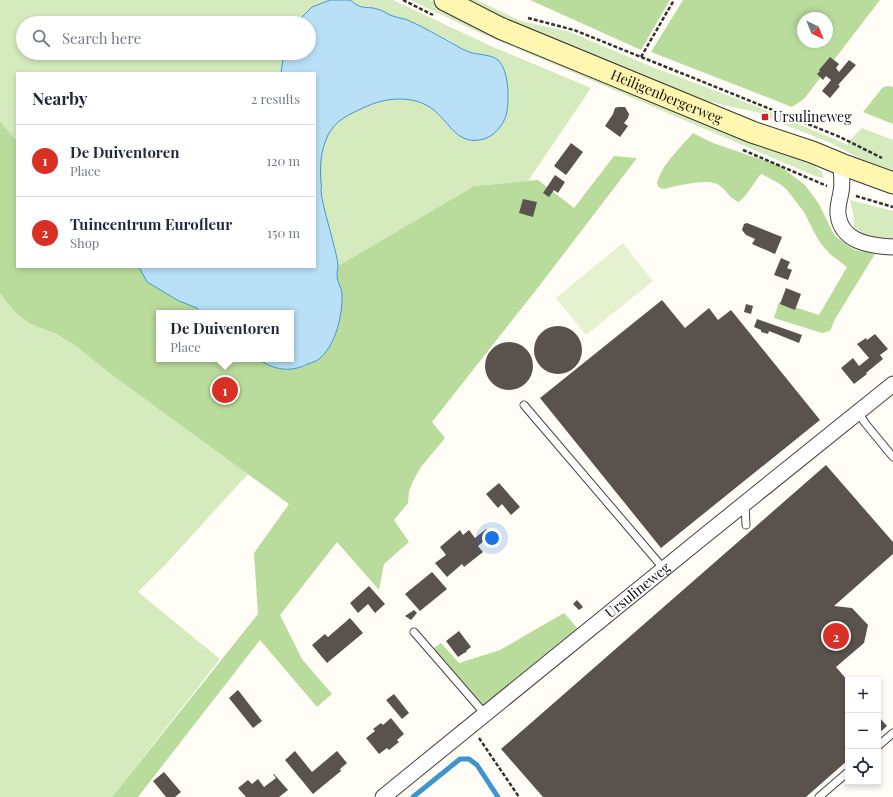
<!DOCTYPE html>
<meta charset="utf-8">
<style>
body{margin:0;font-family:"Playfair Display",serif;background:#f2f2f3;color:#1f2937}
.controls{position:absolute;right:12px;bottom:12px;display:grid;overflow:hidden;border-radius:0px;box-shadow:0 2px 6px #0003}
.controls button{width:36px;height:36px;display:grid;place-items:center;padding:0;border:0;border-bottom:1px solid #e0e1e3;background:#fff;color:#1f2937;font:20px sans-serif}
.compass{position:absolute;left:797px;top:12px;width:36px;height:36px;border-radius:50%;background:#fff;box-shadow:0 2px 6px #0003;rotate:137deg}
.you{position:absolute;left:492px;top:538px;width:14px;height:14px;margin:-10px;border:3px solid #fff;border-radius:50%;background:#1a73e8;box-shadow:0 0 0 6px #1a73e833}
.badge{display:grid;place-items:center;width:26px;height:26px;border-radius:50%;background:#d93025;color:#fff;font-size:13px;font-weight:700}
.pin{position:absolute;translate:-50% -50%;border:2px solid #fff;box-shadow:0 1px 4px #0006}
.popup{position:absolute;left:156px;top:310px;width:138px;height:52px;box-sizing:border-box;display:grid;place-content:center;border-radius:0px;background:#fff;filter:drop-shadow(0 1px 3px #0005);font-size:13px;white-space:nowrap;color:#747a83}
.popup b{font-size:15px;color:#1f2937}
.popup::after{content:'';position:absolute;left:50%;top:100%;margin-left:-8px;border:8px solid transparent;border-top-color:#fff}
.list{margin:0;padding:0;list-style:none}
h2{display:flex;justify-content:space-between;align-items:center;height:52px;margin:0;padding:0 16px;font-size:17px}
h2 small{font-size:13px;font-weight:400;color:#747a83}
.list li{display:grid;grid-template-columns:26px 1fr auto;gap:12px;align-items:center;box-sizing:border-box;height:72px;padding:0 16px;border-top:1px solid #e0e1e3}
.list b{display:block;font-size:15px;white-space:nowrap}
.list p{margin:0;font-size:13px;white-space:nowrap;color:#747a83}
.list em{font-size:13px;font-style:normal;color:#747a83}
.icon{flex:none;width:22px;height:22px;fill:none;stroke:currentColor;stroke-width:2;stroke-linecap:round;stroke-linejoin:round}
.map{position:relative;flex:none;width:893px;height:797px;overflow:hidden}
.search{position:absolute;background:#fff;box-shadow:0 2px 6px #0003;left:16px;top:16px;width:300px;height:44px;display:flex;align-items:center;gap:10px;box-sizing:border-box;padding:0 14px;border-radius:22px;color:#747a83;font-size:15px}
.panel{position:absolute;background:#fff;box-shadow:0 2px 6px #0003;left:16px;top:72px;width:300px;height:196px;border-radius:0px}
.map>svg:first-child{display:block}
</style>
<div class="map">
<svg width="893" height="797" viewBox="0 0 893 797">
<rect width="100%" height="100%" fill="#fffdf5"/>
<!-- green -->
<path fill="#d5ebbd" d="M0,0h330l-18,7 -16,16h-273v30h261l-3,20h-264v68l-17,-20z
M350,0h43l100,47 98,41 -63,93 -54,5 -136,80c-6,-35 -21,-69 -18,-105 1,-10 9,-32 17,-39 18,-16 53,-27 77,-22 14,3 25,14 34,25l59,-43 -3,-13 -13,-12 -22,-5 -14,-6 -4,-5 -14,-7 -33,-15 -13,-3 -15,-8 -19,-2z
M410,0h20l86,42 162,70 133,51 11,9 2,6 -9,-2 -337,-144z
M465,0h12l44,21 49,11 80,34 103,39 95,40v-3l14,-14 31,12v33l-27,-11 -35,-19 -51,-20 -20,-10 -54,-12 -96,-35z
M850,200l43,11v29c-16,0 -26,0 -39,-11v-11z
M0,293l13,17 60,34 175,130 -84,92 -26,26 82,67 -108,138h-112z"/>
<!-- forest -->
<path fill="#b9dc9c" fill-rule="evenodd" d="M530,0h140l-29,50z
M683,0h197l-76,99 -12,8 -141,-55zM803,18h24v24h-24z
M888,86l5,1v37l-30,-12 20,-25z
M0,121l17,20v126h122l8,15 32,19 18,7 4,5h-42v46h99l19,9 9,2 19,-4 32,-36 4,-18 1,-19 -5,-16 1,-11 136,-80 64,-6 36,28 40,-52 23,2 -97,127 -108,137 13,16 -24,29 -8,14 -4,10 -1,12 -14,17 15,22 -25,22 -5,26 -42,-48 -57,73 22,44 30,35 -15,13 -57,-67 -122,157h-26l146,-183 -4,-61 35,-49 -174,-127 -42,-33 -17,-10 -27,-11 -16,-13 -13,-17z
M693,133l20,10 67,23 25,19 14,19 13,27 4,6 19,13 20,4 -40,65 -5,12 -8,2 -48,-15 5,-16 40,13 28,-48 -16,-12 -10,-11 -7,-12 -10,-20 -17,-22 -7,-6 -18,-10 -2,1c-7,9 -12,19 -21,27 -9,-3 -11,-10 -19,-16 -10,-9 -43,0 -56,3l-4,-1 -3,-3c2,-18 24,-38 36,-52z
M564,613l15,17 -95,76 -34,-38 -16,-20 7,-5 18,20 41,-13z"/>
<!-- pitch -->
<path fill="#e6f2cf" d="M623,243l30,38 -67,54 -30,-37z"/>
<!-- water -->
<path fill="#b9e0f7" stroke="#3f96cf" d="M330,0c5,0 13,0 19,0 4,1 7,6 13,7 5,1 10,0 15,2 5,1 9,4 13,6 5,2 10,3 15,4 12,5 23,11 34,17 11,5 19,12 30,16 8,3 22,2 29,8 11,11 11,37 9,51 -1,11 -12,25 -23,28 -26,7 -33,-14 -49,-28 -20,-17 -50,-14 -72,-3 -15,7 -27,12 -35,27 -8,17 -8,31 -7,48 1,3 0,5 0,8 2,17 8,34 12,51 2,8 4,15 5,23 0,3 -1,7 -1,11 0,6 5,12 5,18 1,19 -6,50 -21,63 -3,4 -8,5 -13,7 -19,9 -33,6 -50,-5h33v-46h-90l-4,-5 -18,-7 -32,-19 -8,-15h176v-194h-34l3,-20h25v-30h-13l16,-16z"/>
<g fill="none" stroke-linecap="round" stroke-linejoin="round">
<!-- stream -->
<path stroke="#3f96cf" stroke-width="5" d="M413,797l47,-38h9l8,6 21,32"/>
</g>
<!-- building -->
<path fill="#5a524d" d="M830,57l9,7 -3,4 3,4 10,-12 7,5 -18,20 2,1 -10,12 -8,-7 9,-11 -5,-4 -3,4 -6,-6 3,-3 -1,-1z
M618,107h7l4,7 -1,4 -4,5 4,3 -8,11 -15,-11 8,-12 2,-6z
M571,143l12,9 -17,23 -12,-9z
M555,175l10,7 -7,11 -4,-3 -5,7 -6,-4z
M523,199l14,3 -4,15 -14,-4z
M747,223l35,14 -7,17 -23,-10 3,-5 -9,-4 -4,-5 2,-6z
M781,258l9,4 -3,6 5,2 -4,10 -14,-5z
M786,288l15,6 -6,16 -15,-6z
M662,300l23,28 24,-20 9,12 13,-10 89,110 -159,128 -121,-150z
M746,304l7,2 -2,8 -7,-2z
M757,319l45,16 -3,8 -30,-12 -1,3 -7,-2v-2l-7,-3z
M534 350a24 24 0 1 1 48 0a24 24 0 1 1-48 0Z
M875,334l13,15 -8,6 3,4 -17,14 1,1 -13,10 -13,-16 12,-10 6,8 10,-8 -12,-14 9,-6 1,2z
M485 366a24 24 0 1 1 48 0a24 24 0 1 1-48 0Z
M220.5 390a4.5 4.5 0 1 1 9 0a4.5 4.5 0 1 1-9 0Z
M826,465l67,77v12l-59,52 18,2 16,17 -4,18 -28,24 12,14v79l-42,37h-263l-42,-48z
M499,483l21,24 -9,8 -9,-11 -4,4 -12,-14z
M486,529l5,6 -13,11 5,6 -19,15 -2,-3 -15,13 -12,-14 11,-8 -6,-8 20,-17 3,5 6,-5 6,8z
M432,572l15,17 -27,22 -15,-17z
M369,586l16,18 -10,9 -7,-9 -10,9 -8,-10z
M577,600l6,7 -4,3 -6,-6z
M414,610l3,3 -6,7 -6,-4z
M350,618l13,15 -36,30 -15,-18 13,-11 3,3z
M459,631l12,16 -5,4 1,1 -3,1 -6,4 -12,-16z
M238,690l24,31 -9,7 -24,-30z
M394,694l15,19 -7,6 -16,-19z
M878,716l9,10 -9,8z
M391,718l13,16 -7,6 2,2 -10,8 -2,-2 -8,6 -13,-16 9,-7 -2,-2 8,-6 2,2z
M295,751l17,21 25,-21 10,12 -7,6 1,2 -28,23 -28,-34z
M164,772l17,20 -6,5h-9l-13,-16z
M273,774h1l14,16 -9,7h-33l-8,-9 10,-8 4,4 6,-5 6,8 12,-9z"/>
<g fill="none" stroke-linecap="round" stroke-linejoin="round">
<defs>
<path id="service" d="M524,405l140,164
M858,412l7,11 28,34
M745,504l1,21
M414,632l71,82
M878,746l15,-13
M819,797l29,-25"/>
<g id="minor">
<path d="M841,164c0,9 2,19 0,28 -1,7 -4,14 -3,22 3,28 32,32 55,33"/>
<path id="s1" d="M383,797l320,-260 190,-153"/>
</g>
<g id="secondary">
<path id="s2" d="M445,0l55,28 252,104 60,20 29,12 52,19"/>
</g>
</defs>
<!-- service casing -->
<use href="#service" stroke="#444" stroke-width="9"/>
<!-- minor casing -->
<use href="#minor" stroke="#444" stroke-width="17"/>
<!-- secondary casing -->
<use href="#secondary" stroke="#333" stroke-width="23"/>
<!-- path -->
<path stroke="#333" stroke-width="2.5" stroke-dasharray="4 2" stroke-linecap="butt" d="M403,0l30,15
M528,18l46,12 266,107 42,21
M641,57l33,-57
M743,150l84,36
M856,196l37,11
M479,738l40,59"/>
<!-- service -->
<use href="#service" stroke="#fff" stroke-width="7"/>
<!-- minor -->
<use href="#minor" stroke="#fff" stroke-width="15"/>
<!-- secondary -->
<use href="#secondary" stroke="#fff6b0" stroke-width="21"/>
</g>
<!-- markers -->
<rect fill="#c4262e" stroke="#fff" stroke-width="1.5" x="761" y="113" width="8" height="8" rx="2"/>
<g text-anchor="middle" stroke-width="4" stroke-linejoin="round" paint-order="stroke">
<!-- street labels -->
<g font-size="14" fill="#111" stroke="#fff">
<text dy="5" stroke="none"><textPath href="#s2" startOffset="242">Heiligenbergerweg</textPath></text>
<text dy="5" stroke="none"><textPath href="#s1" startOffset="328">Ursulineweg</textPath></text>
</g>
<!-- poi labels -->
<g font-size="14" fill="#111" stroke="#fff" text-anchor="start">
<text x="773" y="122">Ursulineweg</text>
</g>
</g>
</svg>
<div class="controls">
<button>+</button>
<button>−</button>
<button><svg class="icon" aria-label="locate" viewBox="0 0 24 24"><circle cx="12" cy="12" r="6"/><path d="M12 2v4M12 18v4M2 12h4M18 12h4"/></svg></button>
</div>
<svg class="compass" viewBox="-18 -18 36 36"><path d="M0-13l5 13h-10z" fill="#e53935"/><path d="M0 13l5-13h-10z" fill="#747a83"/></svg>
<div class="you"></div>
<div class="pin badge" style="left:225px;top:390px">1</div>
<div class="popup"><b>De Duiventoren</b>Place</div>
<div class="pin badge" style="left:836px;top:636px">2</div>
<div class="search"><svg class="icon" aria-label="search" viewBox="0 0 24 24"><circle cx="10" cy="10" r="6"/><path d="M15 15l6 6"/></svg>Search here</div>
<section class="panel">
<h2>Nearby<small>2 results</small></h2>
<ul class="list">
<li><span class="badge">1</span><div><b>De Duiventoren</b><p>Place</p></div><em>120 m</em></li>
<li><span class="badge">2</span><div><b>Tuincentrum Eurofleur</b><p>Shop</p></div><em>150 m</em></li>
</ul>
</section>
</div>
